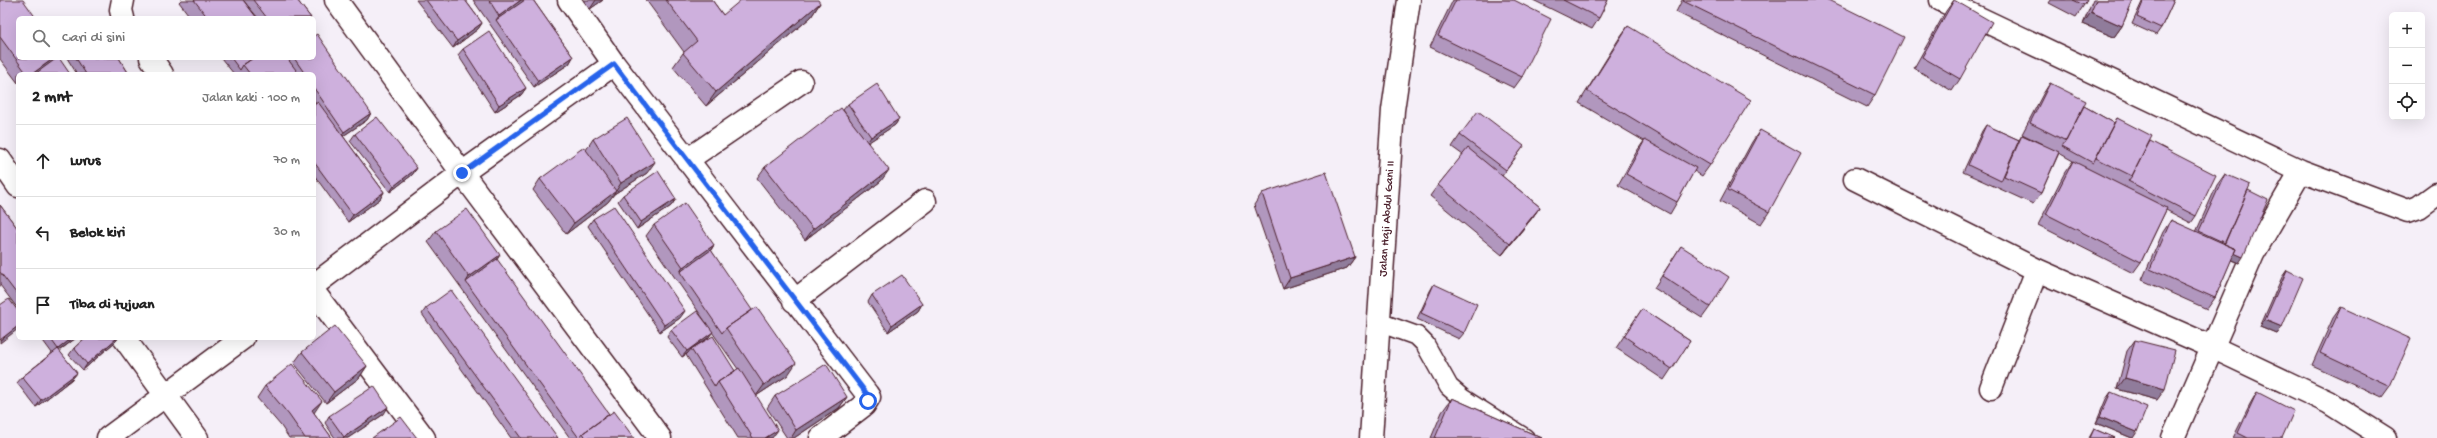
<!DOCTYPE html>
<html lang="id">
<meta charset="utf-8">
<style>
body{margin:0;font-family:"Gochi Hand",sans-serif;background:#f6f6f6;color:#222}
.controls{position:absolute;right:12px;top:12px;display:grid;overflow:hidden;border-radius:6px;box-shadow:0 4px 16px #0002}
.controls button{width:36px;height:36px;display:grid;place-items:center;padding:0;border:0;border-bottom:1px solid #e0e0e0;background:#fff;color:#222;font:20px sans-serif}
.stop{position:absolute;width:12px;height:12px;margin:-9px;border:3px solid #2563eb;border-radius:50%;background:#fff}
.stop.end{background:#2563eb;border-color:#fff;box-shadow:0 1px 4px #0008}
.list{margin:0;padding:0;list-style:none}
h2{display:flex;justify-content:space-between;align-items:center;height:52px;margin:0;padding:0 16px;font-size:17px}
h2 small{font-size:13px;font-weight:400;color:#767676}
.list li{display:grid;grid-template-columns:26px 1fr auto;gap:12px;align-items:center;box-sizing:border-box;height:72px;padding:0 16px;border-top:1px solid #e0e0e0}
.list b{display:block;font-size:15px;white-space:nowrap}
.list em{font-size:13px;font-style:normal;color:#767676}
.icon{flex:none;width:22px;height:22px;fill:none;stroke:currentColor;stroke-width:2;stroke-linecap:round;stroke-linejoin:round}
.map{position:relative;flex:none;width:2437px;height:438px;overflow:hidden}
.search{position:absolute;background:#fff;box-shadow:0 4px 16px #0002;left:16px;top:16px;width:300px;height:44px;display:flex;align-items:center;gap:10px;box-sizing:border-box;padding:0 14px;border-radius:6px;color:#767676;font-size:15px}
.panel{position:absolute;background:#fff;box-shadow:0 4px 16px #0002;left:16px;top:72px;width:300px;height:268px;border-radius:6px}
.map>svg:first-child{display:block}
</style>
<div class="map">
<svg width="2437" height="438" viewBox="0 0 2437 438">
<rect width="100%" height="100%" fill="#f5eff8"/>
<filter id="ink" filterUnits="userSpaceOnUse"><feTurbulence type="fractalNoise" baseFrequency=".025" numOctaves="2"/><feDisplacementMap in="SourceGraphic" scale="8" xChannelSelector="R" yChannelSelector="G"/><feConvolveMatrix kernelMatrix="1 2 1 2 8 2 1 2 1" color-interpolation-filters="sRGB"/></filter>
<g filter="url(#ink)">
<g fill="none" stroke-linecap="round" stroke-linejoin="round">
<defs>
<path id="service" d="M1378,322l39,14 8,8 24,43 13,11 63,40"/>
<path id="minor" d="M336,0l126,173 198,265
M569,0l45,64 253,330 2,3 -5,8 -43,33
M1941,0l360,171 107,40 11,-4 18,-13
M123,18l-2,-8 2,-10
M151,58l11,16
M0,160l18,26
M687,160l114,-78
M1855,179l182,91 175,77 116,55 57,36
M314,285l148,-112 152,-109
M314,292l110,146
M794,301l131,-100
M124,338l73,100
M1991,388l46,-118
M108,438l135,-100
M2173,438l80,-184 48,-83"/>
<g id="tertiary">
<path id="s1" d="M1371,438l22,-328 16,-110"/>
</g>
</defs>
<!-- service casing -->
<use href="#service" stroke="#4a1f2b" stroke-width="21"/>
<!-- minor casing -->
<use href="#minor" stroke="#4a1f2b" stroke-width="25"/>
<!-- tertiary casing -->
<use href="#tertiary" stroke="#4a1f2b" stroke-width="25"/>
<!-- service -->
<use href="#service" stroke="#fff" stroke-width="18"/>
<!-- minor -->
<use href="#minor" stroke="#fff" stroke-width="22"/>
<!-- tertiary -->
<use href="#tertiary" stroke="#fff" stroke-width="22"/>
</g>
<!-- wall -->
<path fill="#b197be" stroke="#4a1f2b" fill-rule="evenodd" d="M0,0l18,18 52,56h-52v9l-18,-24z
M181,0h62l14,18h-66l-12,-16z
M243,0h54l14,18h-53z
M416,0h49l17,23 -4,6 -25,19z
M473,0h60l40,57 -4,7 -35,23z
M583,0h20l-13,9z
M646,0h66l11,15 97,-12 -9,14 -105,89 -33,-39 10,-14 1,-1z
M1453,0h61l8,77 -8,11 -84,-41z
M1533,0h75l-9,18 -7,11z
M1682,0h147l46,95 -8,12 -191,-95z
M1954,0l6,79 -8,12 -38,-23 32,-57z
M2051,0h36l-3,5 -8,12 -27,-14z
M2093,0h40l-11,26 -8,11 -31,-13z
M2143,0h31l-13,28 -5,7 -24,-11z
M1628,26l82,139 -8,11 -8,-5 -17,31 -7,12 -52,-29 19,-34 7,-10 -65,-38 41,-66z
M463,49l63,39 -5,7 -26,17 -37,-57z
M67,58h52l10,16h-52z
M221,58h93l57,55 -4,7 -24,16 41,56 -4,7 -32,23 -34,-47v-70l2,-1 -2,-3v-27h-80z
M2050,83l34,23 30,17 3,-5 33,23 46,75 -5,7 -25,-13 -25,52 -8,11 -95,-48 27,-53 8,-11 -14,-8 -18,40 -8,11 -70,-32 19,-41 4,-6 33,15 3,-5 20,9 -20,-10 21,-40z
M848,104l51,15 -4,6 -28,18 14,38 -76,59 -48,-62 8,-11 86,-46 -8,-11z
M1760,130l9,82 -8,12 -41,-23 32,-59z
M355,134l62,34 -5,7 -22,17 -40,-51z
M1460,135l64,11 -22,30 38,31 -8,11 -30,37 -72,-59 8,-11 25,-30 -11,-8z
M593,139l54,34 -33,21 -6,8 -42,32 -33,-44 7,-11 46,-29z
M2225,174l23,16 -9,73 -8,-3 -16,38 -8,11 -65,-29 21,-48 8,-12 25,12 21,-47z
M1262,193l93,64 -8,11 -64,21 -29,-84z
M623,195l53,4 -5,7 -34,23 -19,-28z
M0,205l18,24v80l-18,-24z
M593,219l87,99 -20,14 -72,-106z
M654,225l60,20 -3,5 77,125 -32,21 16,42h-34l-52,-83 2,-2 -6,4 -15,-20 4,-7 36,-6 -61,-88zM712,332l26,37 -3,2 -27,-33z
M436,231l173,183 25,24h-64l-142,-196z
M1681,246l29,61 -8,11 -48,-30z
M2287,270l-5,57 -5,7 -17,-7 22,-50z
M1434,284l30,49 -5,6 -42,-20 13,-28z
M872,295l50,9 -4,7 -30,21 -20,-30z
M2341,307l49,79 -8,11 -70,-32 21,-47z
M426,308l132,130h-47l-89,-124z
M1642,309l48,32 -26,39 -48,-32z
M41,338h35l-17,13 18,22 -5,6 -36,28 -19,-24 5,-6 30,-24z
M85,338h33l-2,3 -33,29 -14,-15 5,-7z
M2135,340l22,60 -40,-11 10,-38z
M302,352l65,14 -8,12 -33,25 -32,-40z
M265,386l49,27 18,25h-43l-8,-12 -24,-28z
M2111,392l22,46h-1l-36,-15 10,-24z
M2257,392l25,46h-49l17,-34z
M775,396l72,1 -8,11 -45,30h-7l-20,-30z
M1452,398l90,40h-111l11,-26z
M384,414l-36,24h-13l-10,-15 4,-7z
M2094,429l21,9h-26z"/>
<!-- shaded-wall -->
<path fill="#907b9b" stroke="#4a1f2b" d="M521,0h7l-32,20 3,-4z
M596,0h7l-13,9z
M820,3l-9,14 -105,89 10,-14z
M2091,12l31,14 -8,11 -31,-13z
M482,23l-4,6 -25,19 4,-7z
M573,57l-4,7 -35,23 4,-6z
M54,58h4l-18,16h-8z
M526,88l-5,7 -26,17 4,-7z
M371,113l-4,7 -27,18 4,-6z
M899,119l-4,6 -29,19 5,-7z
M655,162l-8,11 -33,21 -6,8 -42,32 8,-11 42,-32 5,-8z
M417,168l-5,7 -22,17 4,-6z
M889,170l-8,11 -76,59 8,-11z
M384,192l-4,7 -32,23 5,-7z
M676,199l-5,7 -34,23 4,-7z
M1540,207l-8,11 -30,37 8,-11z
M714,245l-8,12 -26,15 3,-5z
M2222,247l21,10 -4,6 -22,-9z
M500,255l-7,11 -27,16 3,-5z
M1355,257l-8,11 -64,21 7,-11z
M922,304l-4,7 -30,21 4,-7z
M685,311l-5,7 -20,14 4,-7z
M2265,320l17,7 -5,7 -17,-7z
M18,326v3l-18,14v-3z
M713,332l-5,6 -17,11 -3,4 -6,4 5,-6z
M72,338h4l-23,17 5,-6z
M117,338h1l-2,3 -33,29 4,-6z
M796,363l-8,12 -32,21 8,-11z
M367,366l-8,12 -33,25 8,-11z
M77,373l-5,6 -36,28 5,-7z
M2125,378l40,11 -8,11 -40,-11z
M847,397l-8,11 -45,30h-3l5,-8z
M322,401l-8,12 -10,8 8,-11z
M388,407l-4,7 -36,24h-5z
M2100,417l37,15 -4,6h-1l-36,-15z
M778,430l-6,8h-7z"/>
<!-- building -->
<path fill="#ceb0dd" stroke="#4a1f2b" d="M0,0h23l13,18h-18v40h36l-22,16h-5l-27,-37z
M194,0h49l14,18h-49z
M253,0h44l14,18h-44z
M426,0h39l17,23 -25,18z
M489,0h32l-22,16z
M525,0h8l40,57 -35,24 -42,-61z
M666,0h46l11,15 18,-15h77l2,3 -104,89 -33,-39 14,-12z
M1456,0h58l37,19 -29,58 -84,-41z
M1563,0h45l-9,18z
M1684,0h145l75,37 -29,58 -192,-94z
M1954,0l38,22 -32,57 -38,-22z
M2073,0h14l-3,5z
M2096,0h37l-11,26 -31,-14z
M2144,0h30l-13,28 -24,-11z
M1628,26l123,74 -41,65 -123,-74z
M489,31l37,57 -27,17 -36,-56z
M317,34l54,79 -27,19 -30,-44v-14h-9l-11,-16h20v-22z
M57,58h2l11,16h-35z
M76,58h43l10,16h-43z
M231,58h22l-10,7 -3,5z
M253,58h34l12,16h-49l-7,-9z
M2050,83l36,18 -20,40 -36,-18z
M877,84l22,35 -28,18 -23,-33z
M318,102l66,90 -31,23 -39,-53v-57z
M2084,106l30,17 -21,40 -31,-17 4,-5z
M841,108l48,62 -76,59 -48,-62z
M1478,111l46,35 -18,24 -46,-35z
M377,117l40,51 -23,18 -39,-52z
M627,118l28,44 -34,21 -28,-44z
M2117,118l35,18 -20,40 -36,-18z
M1986,125l33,15 -18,41 -33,-16z
M1760,130l41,23 -32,59 -41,-22z
M2022,135l37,17 -18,41 -37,-17z
M1645,140l51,28 -19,34 -51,-28z
M2150,141l66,34 -20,41 -68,-35 4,-5z
M584,147l32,44 -42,32 -34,-44z
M1468,148l72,59 -30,37 -72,-59z
M2073,161l94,47 -26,54 -95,-48z
M658,171l18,28 -35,23 -18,-27z
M1326,172l29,85 -65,21 -28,-85z
M2225,174l25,11 -25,58 -26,-12z
M2248,190l20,10 -25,57 -9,-4 2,-4 -12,-5z
M685,203l29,42 -31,22 -29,-42z
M0,205l18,24v61l-2,3 -16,-21z
M614,206l71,105 -21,14 -71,-106z
M467,209l33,46 -31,22 -33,-46z
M2171,220l65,29 -21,49 -65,-29z
M1681,246l48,31 -19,30 -48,-31z
M711,250l41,60 -26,18 -4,5 -42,-61z
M497,259l112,155 -26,19 -4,5 -113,-156z
M2287,270l16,8 -21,49 -17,-7z
M902,275l20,29 -30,21 -20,-30z
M1434,284l43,20 -13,29 -43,-20z
M451,290l107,148h-37l-95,-130z
M9,299l9,12v15l-18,14v-35z
M757,307l39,56 -32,22 -38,-57z
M2341,307l70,32 -21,47 -70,-33z
M1642,309l48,32 -18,28 -48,-33z
M697,311l16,21 -26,19 -16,-21z
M335,326l32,40 -33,26 -32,-40z
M713,336l22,35 -17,11 -3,5 -24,-38z
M50,338h22l-14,11z
M85,338h32l-30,26 -13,-16z
M2135,340l40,10 -10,39 -40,-11z
M58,349l19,24 -36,27 -19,-23z
M292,364l30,37 -10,9 20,28h-27l-16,-23 -24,-29z
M826,364l21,33 -51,33 -21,-34z
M739,368l39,62 -13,8h-12l-35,-56z
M374,386l14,21 -44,30 -15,-21z
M2111,392l36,15 -10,25 -37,-15z
M2257,392l37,19 -12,27h-34l-10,-5z
M1452,398l90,40h-107z
M614,411l20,27h-48l-3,-5z
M401,417l16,21h-45z
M2094,429l21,9h-25z"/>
</g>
<g fill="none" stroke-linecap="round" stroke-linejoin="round" filter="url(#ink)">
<!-- route -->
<path stroke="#2563eb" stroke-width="5" d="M462,173l152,-109 253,330 1,7"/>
</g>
<g text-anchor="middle" stroke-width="3" stroke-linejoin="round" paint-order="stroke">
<!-- street labels -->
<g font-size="12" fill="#4a1f2b" stroke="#fff">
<text dy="4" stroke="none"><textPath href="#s1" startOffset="220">Jalan Haji Abdul Gani II</textPath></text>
</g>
</g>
</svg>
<div class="controls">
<button>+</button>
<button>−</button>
<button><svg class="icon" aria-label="locate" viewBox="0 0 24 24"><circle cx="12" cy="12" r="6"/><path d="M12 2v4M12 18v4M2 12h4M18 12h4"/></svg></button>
</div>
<div class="stop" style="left:868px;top:401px"></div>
<div class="stop end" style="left:462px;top:173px"></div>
<div class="search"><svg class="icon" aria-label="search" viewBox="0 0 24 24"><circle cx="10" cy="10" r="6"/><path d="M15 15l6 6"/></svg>Cari di sini</div>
<section class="panel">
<h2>2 mnt<small>Jalan kaki · 100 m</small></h2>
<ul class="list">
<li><svg class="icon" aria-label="ahead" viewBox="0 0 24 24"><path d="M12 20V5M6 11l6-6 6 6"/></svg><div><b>Lurus</b></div><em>70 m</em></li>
<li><svg class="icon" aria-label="left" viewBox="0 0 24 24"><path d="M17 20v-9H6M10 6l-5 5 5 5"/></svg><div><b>Belok kiri</b></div><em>30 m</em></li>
<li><svg class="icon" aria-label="arrive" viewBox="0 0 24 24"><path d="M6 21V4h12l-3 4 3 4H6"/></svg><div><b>Tiba di tujuan</b></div></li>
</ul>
</section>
</div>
